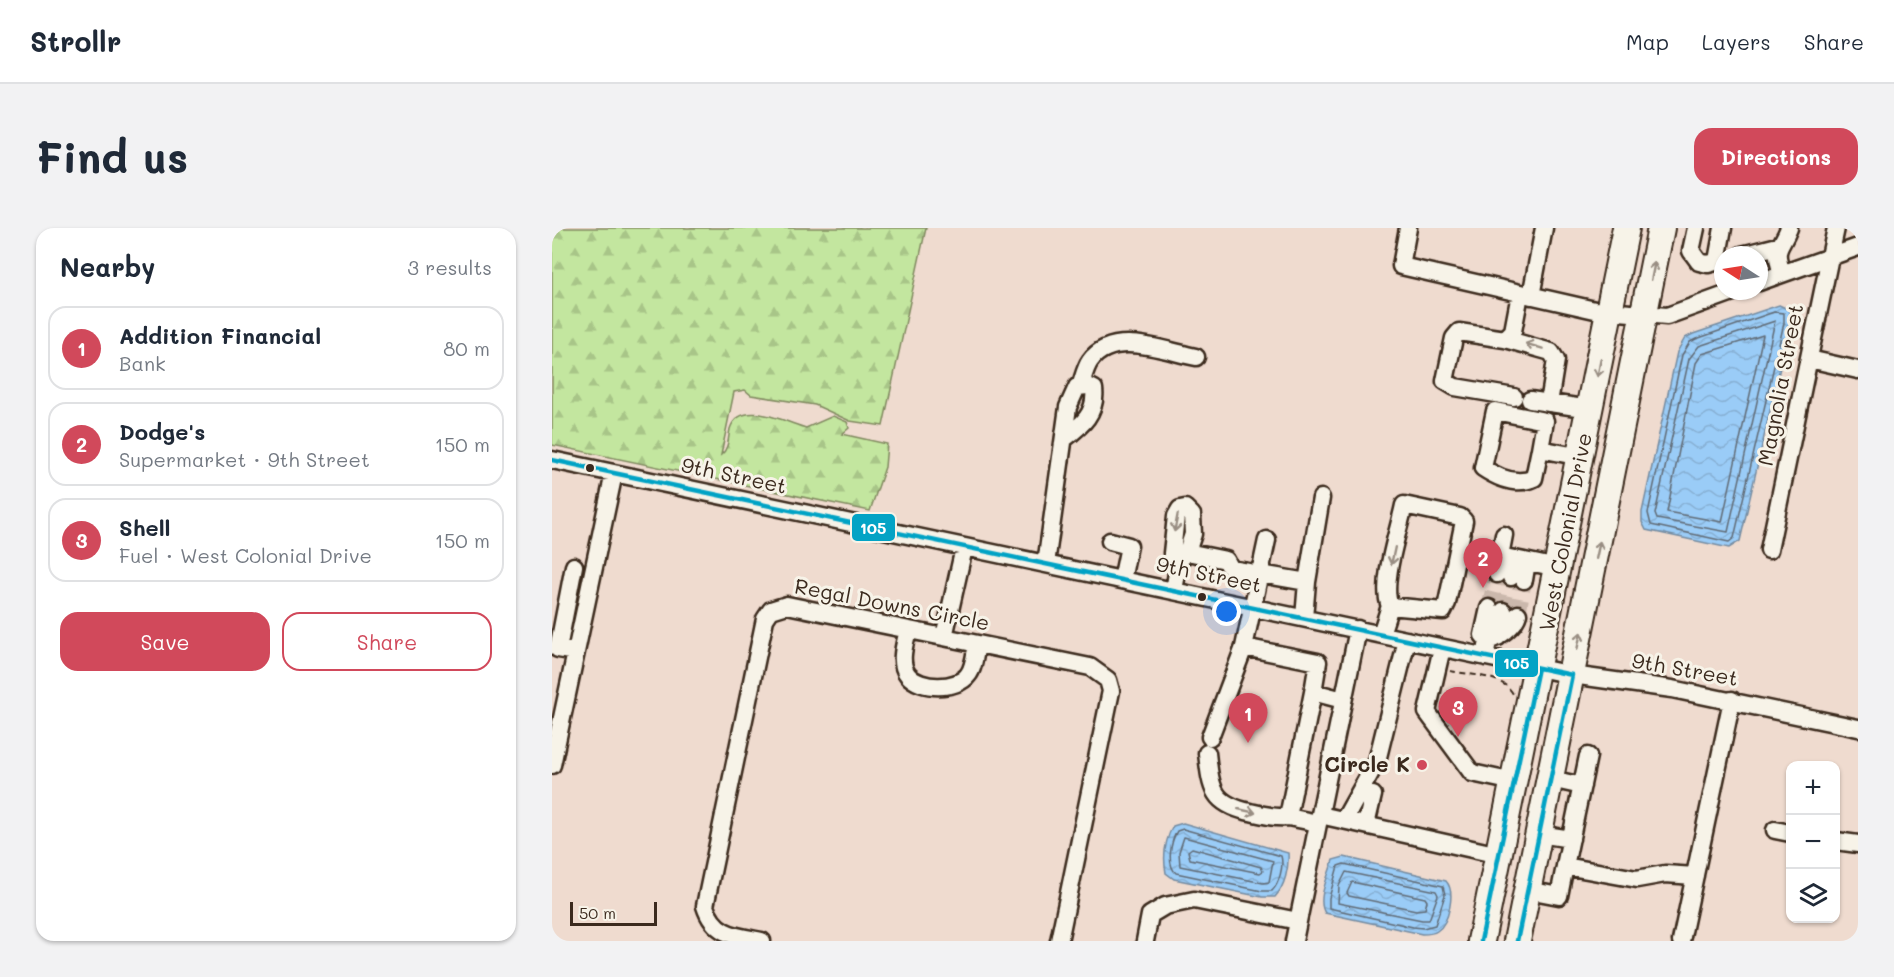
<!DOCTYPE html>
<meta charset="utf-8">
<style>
body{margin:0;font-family:Mali,sans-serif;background:#f2f2f3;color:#1f2937}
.controls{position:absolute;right:18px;bottom:18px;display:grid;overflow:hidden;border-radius:12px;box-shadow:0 2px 4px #0004}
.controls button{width:54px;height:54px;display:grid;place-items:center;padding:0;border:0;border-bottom:2px solid #e0e1e3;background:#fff;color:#1f2937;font:30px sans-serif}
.compass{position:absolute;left:1162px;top:18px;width:54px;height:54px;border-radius:50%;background:#fff;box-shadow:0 2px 4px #0004;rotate:282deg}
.scale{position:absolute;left:18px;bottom:15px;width:87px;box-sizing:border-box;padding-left:6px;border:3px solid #3b2a1e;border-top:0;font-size:16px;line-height:21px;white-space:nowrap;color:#3b2a1e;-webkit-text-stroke:4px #f7f3e8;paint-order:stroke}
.you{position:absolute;left:675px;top:384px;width:21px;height:21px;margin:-15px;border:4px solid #fff;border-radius:50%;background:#1a73e8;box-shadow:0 0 0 9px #1a73e833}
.badge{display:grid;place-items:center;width:39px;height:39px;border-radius:50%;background:#d1495b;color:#fff;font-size:20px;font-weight:700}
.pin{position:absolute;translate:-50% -50px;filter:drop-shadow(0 2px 3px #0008)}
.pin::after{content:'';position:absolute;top:32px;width:21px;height:18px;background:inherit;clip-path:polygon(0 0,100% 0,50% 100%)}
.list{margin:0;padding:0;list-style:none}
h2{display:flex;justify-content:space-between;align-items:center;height:78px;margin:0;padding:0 24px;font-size:26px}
h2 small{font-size:20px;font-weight:400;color:#747a83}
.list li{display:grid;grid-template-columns:39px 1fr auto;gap:18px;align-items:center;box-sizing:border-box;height:84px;margin:0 12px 12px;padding:0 12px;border:2px solid #e0e1e3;border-radius:18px}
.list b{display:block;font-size:22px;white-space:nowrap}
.list p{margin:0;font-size:20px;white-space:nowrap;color:#747a83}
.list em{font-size:20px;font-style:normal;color:#747a83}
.actions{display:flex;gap:12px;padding:18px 24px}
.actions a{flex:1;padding:14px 0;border:2px solid #d1495b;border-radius:18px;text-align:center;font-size:21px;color:#d1495b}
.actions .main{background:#d1495b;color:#fff}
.icon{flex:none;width:33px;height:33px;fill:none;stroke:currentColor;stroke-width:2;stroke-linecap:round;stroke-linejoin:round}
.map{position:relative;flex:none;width:1306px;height:713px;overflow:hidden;border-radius:18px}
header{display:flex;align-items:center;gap:36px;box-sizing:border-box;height:84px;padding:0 30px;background:#fff;border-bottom:2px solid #e0e1e3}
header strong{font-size:28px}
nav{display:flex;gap:33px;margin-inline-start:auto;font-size:21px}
.intro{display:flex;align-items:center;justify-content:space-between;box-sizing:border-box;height:144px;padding:0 36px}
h1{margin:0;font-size:42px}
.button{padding:15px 27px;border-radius:18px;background:#d1495b;color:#fff;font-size:21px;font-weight:700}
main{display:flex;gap:36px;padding:0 36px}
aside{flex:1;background:#fff;border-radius:18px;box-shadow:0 2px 4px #0004}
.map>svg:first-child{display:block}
</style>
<header>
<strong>Strollr</strong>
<nav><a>Map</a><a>Layers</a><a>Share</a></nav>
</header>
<div class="intro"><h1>Find us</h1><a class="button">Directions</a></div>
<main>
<aside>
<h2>Nearby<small>3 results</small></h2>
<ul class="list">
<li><span class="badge">1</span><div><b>Addition Financial</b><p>Bank</p></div><em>80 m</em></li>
<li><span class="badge">2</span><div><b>Dodge's</b><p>Supermarket · 9th Street</p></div><em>150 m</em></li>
<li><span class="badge">3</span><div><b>Shell</b><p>Fuel · West Colonial Drive</p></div><em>150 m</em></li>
</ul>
<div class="actions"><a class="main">Save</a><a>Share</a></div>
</aside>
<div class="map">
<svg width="1306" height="713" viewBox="0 0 1306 713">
<defs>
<pattern id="forest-firs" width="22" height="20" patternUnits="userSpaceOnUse" patternTransform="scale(1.5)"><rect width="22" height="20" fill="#c3e69f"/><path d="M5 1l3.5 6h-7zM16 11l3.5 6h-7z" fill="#a8c588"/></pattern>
<pattern id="water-waves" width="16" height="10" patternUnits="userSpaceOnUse" patternTransform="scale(1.5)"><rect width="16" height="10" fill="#9accf7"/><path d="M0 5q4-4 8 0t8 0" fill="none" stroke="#86afd3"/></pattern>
</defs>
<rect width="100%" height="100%" fill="#efdbcf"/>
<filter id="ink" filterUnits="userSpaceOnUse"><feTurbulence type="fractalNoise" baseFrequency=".0167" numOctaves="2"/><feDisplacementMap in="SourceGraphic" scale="12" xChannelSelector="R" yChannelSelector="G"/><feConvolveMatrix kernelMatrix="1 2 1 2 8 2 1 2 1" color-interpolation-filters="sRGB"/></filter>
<g filter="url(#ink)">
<!-- forest -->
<path fill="url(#forest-firs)" stroke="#7f885e" stroke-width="1.5" d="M0,0h374l-43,198 -33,-5 -35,-16 -64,-10 -6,-5 -11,2 -13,63c8,-6 7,-17 9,-26 10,-31 55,-7 76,-1l27,-12 14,6 2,6 -7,6 45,10 -2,23 -15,44 -318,-66z"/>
<!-- water -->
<path fill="url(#water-waves)" stroke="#748ba0" stroke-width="1.5" d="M1227,77l11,5v14l-50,217 -11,7 -83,-18 -4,-8v-10l35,-160 8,-14 8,-4z
M631,595l105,30c1,15 -3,33 -13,44h-13l-88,-18 -8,-6c-3,-16 -1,-33 7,-47z
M792,629l102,24c10,11 3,42 -9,50 -4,3 -10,3 -15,3l-97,-21c-9,-14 4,-38 8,-53z"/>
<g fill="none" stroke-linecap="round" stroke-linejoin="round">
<!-- shore -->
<path stroke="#616b75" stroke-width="1.5" d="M1222,84l10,1v10l-50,215 -5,4 -78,-17 -3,-12 34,-158 8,-13 6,-3z
M1223,93l-47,211 -71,-13 -2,-5 34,-155 10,-13z
M1211,107l-41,187 -55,-10 29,-149 6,-9z
M631,601l98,27c3,10 -2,28 -9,35h-10l-86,-18c-10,-9 -5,-32 1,-42z
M632,609l89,24 -4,21 -6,1 -83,-17 -1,-14z
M640,620l69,19 2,4 -3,2 -70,-14 -2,-8z
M792,636l99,22 2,9 -10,30 -12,3 -10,-1 -84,-19v-10l9,-32z
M794,644l90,19 2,4 -9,25h-7l-84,-17 1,-17z
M800,654l73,16 2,3 -2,8 -9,1 -67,-14 -2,-3z"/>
<!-- minor-tunnel -->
<path stroke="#cbb8ac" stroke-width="16" stroke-dasharray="16 8" stroke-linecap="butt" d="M937,380l8,-34
M951,383l8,-34
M966,386l6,-34"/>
<defs>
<path id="minor" d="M856,0l-7,38 194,44 72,6 69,-25
M1144,0l-5,23 8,11 9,2 15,-4
M1190,27l36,-9
M1165,33l6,-33
M1230,46c-9,-28 -2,-23 7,-46
M1207,54l99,-35
M979,68l13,-68
M953,111l46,13 5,8 -7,43
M1257,131l49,11
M528,159c3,-8 5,-19 10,-26 23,-32 74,-10 106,-4
M962,169l-59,-10 -10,-6 9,-43 5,-6 46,7 8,-8 7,-37
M978,172l60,9
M988,221l-6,29c-17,8 -36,0 -51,-10l12,-57 50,10 -5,28 41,8
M0,232l1020,215 100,14 186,39
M715,312l-23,107 74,15 -5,30 30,8
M558,313l19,5 -7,34
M1217,322l67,-322
M635,324l39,8 5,9 76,13 -3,36
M948,328l4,-21
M494,336l22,-157 9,-20 11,-1 6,3c3,24 -12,36 -30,50
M22,338l-16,83 18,3
M945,346l3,-18 58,12
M959,349l4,-17
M972,352l3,-18
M755,354l14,-84
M622,363l5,-30 8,-9 6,-18 -1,-19 -7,-7 -5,1 -4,7 -4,37v5l7,3
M356,402c-3,13 -10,33 0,45 12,15 49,15 60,0 6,-7 7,-22 9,-31
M829,406l9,-28 53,5 4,-8 17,-82 -4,-4 -56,-12c-5,25 -24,79 -14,101
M392,409l20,-89
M946,409l5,-26
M936,413l-5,-6 6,-27
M890,420l-15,64 45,61 42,9
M933,429l3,-16c11,-4 27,-15 30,-27
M761,464l-25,125 30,6
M658,509l34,-90
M655,525c4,36 5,51 43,59 13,3 24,6 38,5
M1036,528l-23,110 72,13 28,-5 30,2
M0,537l62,-292
M999,551l31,7
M768,587l179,40
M792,592l33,-59 30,-121
M814,597l7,-30
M1223,602l15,3
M987,606l32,5
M1284,613l22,3
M976,662l31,6 6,-30
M210,713c-27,-5 -48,-6 -57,-35l60,-287 6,-9 16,-5 303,62 18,13 3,11 -52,250
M593,713l5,-26 15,-9 29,-6 104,21
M742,713l64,-312
M1129,713l51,-241"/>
<path id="highway" d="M929,713l145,-713
M965,713l144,-713"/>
</defs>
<!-- minor casing -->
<use href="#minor" stroke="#3b2a1e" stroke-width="21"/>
<!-- highway casing -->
<use href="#highway" stroke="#3b2a1e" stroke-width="30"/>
<!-- path -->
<path stroke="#3b2a1e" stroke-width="2" stroke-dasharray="6 4.5" stroke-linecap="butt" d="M898,443c20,4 53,4 63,23"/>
<!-- minor -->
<use href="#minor" stroke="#f7f3e8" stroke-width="16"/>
<!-- highway -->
<use href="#highway" stroke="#f7f3e8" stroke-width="26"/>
<defs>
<path id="bus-1" d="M0,232l1020,215 -55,266
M929,713l57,-273"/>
</defs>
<!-- bus-1 casing -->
<use href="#bus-1" stroke="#f7f3e8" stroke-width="9"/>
<!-- bus-1 -->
<use href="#bus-1" stroke="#03a3c5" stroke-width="4.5"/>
</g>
<!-- one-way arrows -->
<defs><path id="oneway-shaft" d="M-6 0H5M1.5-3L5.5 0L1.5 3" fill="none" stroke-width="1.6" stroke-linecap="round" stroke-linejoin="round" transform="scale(1.5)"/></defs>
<g stroke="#998e83">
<use href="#oneway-shaft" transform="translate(1101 43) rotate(-79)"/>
<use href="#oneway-shaft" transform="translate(982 118) rotate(-163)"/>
<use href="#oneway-shaft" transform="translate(1047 140) rotate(101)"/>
<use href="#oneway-shaft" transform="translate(624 295) rotate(101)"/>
<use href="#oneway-shaft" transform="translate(1046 322) rotate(-78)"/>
<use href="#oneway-shaft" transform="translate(841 328) rotate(102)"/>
<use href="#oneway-shaft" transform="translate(1027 413) rotate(-78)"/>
<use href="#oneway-shaft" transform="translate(695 583) rotate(13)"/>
</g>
</g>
<!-- markers -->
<g fill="#3b2a1e" stroke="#f7f3e8" stroke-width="2">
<circle cx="38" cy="240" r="5"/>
<circle cx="650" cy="369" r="5"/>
</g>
<circle fill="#d1495b" stroke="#f7f3e8" stroke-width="2" cx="870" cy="537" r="6"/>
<g text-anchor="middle" stroke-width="6" stroke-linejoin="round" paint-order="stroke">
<!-- street labels -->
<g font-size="21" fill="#3b2a1e" stroke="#f7f3e8">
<text transform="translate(1229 157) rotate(-79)" y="7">Magnolia Street</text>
<text transform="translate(182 248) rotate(12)" y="7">9th Street</text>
<text transform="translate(1014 304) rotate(-79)" y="7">West Colonial Drive</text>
<text transform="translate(657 347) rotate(12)" y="7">9th Street</text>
<text transform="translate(340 377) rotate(11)" y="7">Regal Downs Circle</text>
<text transform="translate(1133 442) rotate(10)" y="7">9th Street</text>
</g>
<!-- poi labels -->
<g font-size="21" font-weight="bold" fill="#3b2a1e" stroke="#f7f3e8" text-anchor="end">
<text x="858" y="544">Circle K</text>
</g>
</g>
<g stroke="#f7f3e8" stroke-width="2">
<rect x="299" y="285" width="45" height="29" rx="6" fill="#03a3c5"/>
<rect x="942" y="421" width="45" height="29" rx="6" fill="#03a3c5"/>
</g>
<g font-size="16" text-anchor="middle" font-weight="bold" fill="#fff">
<text x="321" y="306">105</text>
<text x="964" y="441">105</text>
</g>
</svg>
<div class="controls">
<button>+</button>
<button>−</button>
<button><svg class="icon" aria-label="layers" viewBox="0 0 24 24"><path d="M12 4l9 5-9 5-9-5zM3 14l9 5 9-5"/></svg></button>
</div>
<svg class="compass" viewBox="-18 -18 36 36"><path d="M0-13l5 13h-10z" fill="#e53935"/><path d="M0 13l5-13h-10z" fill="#747a83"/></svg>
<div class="scale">50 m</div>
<div class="you"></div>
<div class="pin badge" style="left:696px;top:515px">1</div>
<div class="pin badge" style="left:931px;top:360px">2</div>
<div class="pin badge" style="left:906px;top:509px">3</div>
</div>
</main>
